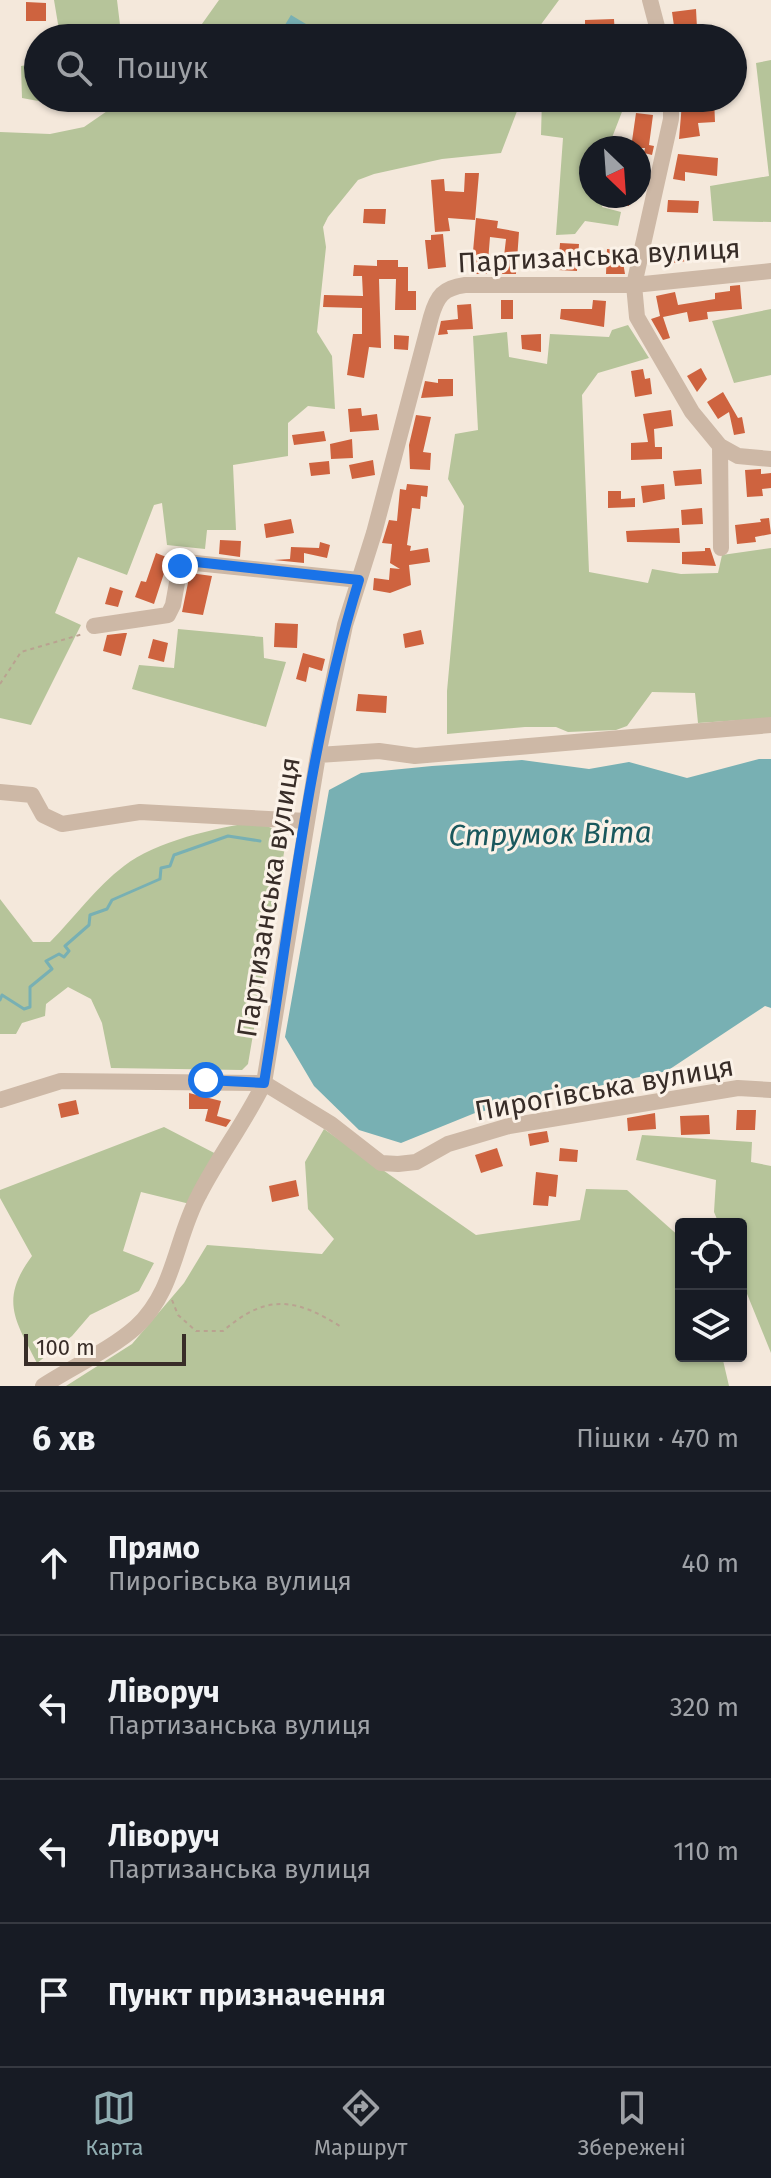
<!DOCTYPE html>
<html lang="uk">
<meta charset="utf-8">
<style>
body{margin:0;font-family:"Fira Sans",sans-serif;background:#20242c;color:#f1f3f6}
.controls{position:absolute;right:24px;bottom:24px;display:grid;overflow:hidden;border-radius:8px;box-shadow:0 2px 6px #0004}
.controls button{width:72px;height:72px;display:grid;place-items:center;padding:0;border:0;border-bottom:2px solid #363941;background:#171b24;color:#f1f3f6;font:40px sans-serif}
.compass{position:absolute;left:579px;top:136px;width:72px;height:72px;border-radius:50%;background:#171b24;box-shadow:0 2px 6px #0004;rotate:155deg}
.scale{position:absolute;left:24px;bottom:20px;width:162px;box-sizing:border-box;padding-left:8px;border:4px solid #382d28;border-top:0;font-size:22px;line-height:28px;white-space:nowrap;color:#382d28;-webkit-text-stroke:6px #fbf2e8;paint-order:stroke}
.stop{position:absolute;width:24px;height:24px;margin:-18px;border:6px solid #1a73e8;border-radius:50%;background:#fff}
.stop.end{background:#1a73e8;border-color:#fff;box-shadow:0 2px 8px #0008}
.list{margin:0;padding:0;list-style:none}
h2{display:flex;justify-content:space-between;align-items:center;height:104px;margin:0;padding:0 32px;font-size:34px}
h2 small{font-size:26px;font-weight:400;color:#9ea1a6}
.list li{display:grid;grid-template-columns:52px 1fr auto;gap:24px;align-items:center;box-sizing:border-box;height:144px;padding:0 32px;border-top:2px solid #363941}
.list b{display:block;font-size:30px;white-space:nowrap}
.list p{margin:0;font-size:26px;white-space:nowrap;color:#9ea1a6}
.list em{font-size:26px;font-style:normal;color:#9ea1a6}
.icon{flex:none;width:44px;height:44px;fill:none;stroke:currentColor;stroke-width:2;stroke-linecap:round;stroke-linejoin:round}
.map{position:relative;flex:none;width:771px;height:1386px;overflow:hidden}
.search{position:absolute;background:#171b24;box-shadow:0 2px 6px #0004;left:24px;right:24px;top:24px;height:88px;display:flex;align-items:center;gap:20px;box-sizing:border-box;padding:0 28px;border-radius:44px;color:#9ea1a6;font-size:30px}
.sheet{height:680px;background:#171b24}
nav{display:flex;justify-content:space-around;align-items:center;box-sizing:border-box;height:112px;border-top:2px solid #363941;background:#171b24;font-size:22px;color:#9ea1a6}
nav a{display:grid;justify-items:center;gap:4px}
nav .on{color:#90adb1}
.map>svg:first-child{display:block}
</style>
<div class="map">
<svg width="771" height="1386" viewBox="0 0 771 1386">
<rect width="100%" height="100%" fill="#f4e8db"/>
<!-- green -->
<path fill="#b6c49a" d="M54,0h63l3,25 -60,11z
M219,0h340l-28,38h-339z
M771,60v162l-58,-1 -3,-35 59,-10 -13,-113z
M38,63v35h57l-30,8 -43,-8 -1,-32z
M126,98h396l-21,55 -59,6 -68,15 -16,6 -30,37 -5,10 3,20 -9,85 15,24 3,53 -27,-3 -20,17v33l-55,9 3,65h-29l-2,19 -38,-4 -5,-42 -8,2 -27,70 -49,-18 -23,56 26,12 -50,100 -31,-7v-586l50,2 34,-7z
M542,98h58l25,6 -17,44h-17v48h13l-2,11 19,5 -3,14 -33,-5 -10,13 -19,1 7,-97 -22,-3z
M771,309v66l-37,8 -22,-62z
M628,325l21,33 -51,15 -16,22 7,177 59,11 4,-14 29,5 37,-1 4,-18 49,-7v170l-73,5 -3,-30 -43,-1 -25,34 -11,4 -48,2 -12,-5h-31l-78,7v-43l17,-185 -16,-27 7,-45 23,-4 -5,-94 34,-4 2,25 38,7 3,-30 59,3 3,-7z
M178,629l85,8 1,21 22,4 -20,65 -134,-38 7,-24 35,3z
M258,822l29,13 -39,229 -6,6 -131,-2 -9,-45 -11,-24 -23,-12 -22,17 -1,12 -23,7 -6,11h-16v-135l33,43h17c24,-24 47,-56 74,-76 32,-25 94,-39 134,-44z
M164,1127l58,30 -28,48 -53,-13 -18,59 31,12 -15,28 -49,24 -18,21 -35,27c-23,-44 -37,-64 -5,-107l-32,-58v-8z
M324,1129l152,106 104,-15 6,-31 41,1 54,48v22l-6,12h6v84h41l7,30h-663l66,-42 52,-61 23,-38 115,9 12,-15 -26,-30 -3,-47z
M642,1135l110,7 -1,20 20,4v187l-30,-74v-55h-22l-5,-12 2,-32 -80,-20z"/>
<!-- water -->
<path fill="#78b0b3" d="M291,15l20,12 -7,11h-27z
M759,759h12v249l-6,-2 -98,65 -192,42 -74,30 -42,-13 -45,-44 -29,-49 44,-247 32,-17 71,-7 90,-6 67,9 40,-7 58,16z"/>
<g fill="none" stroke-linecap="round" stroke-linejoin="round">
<!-- stream -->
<path stroke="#78b0b3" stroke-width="3" d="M0,1000l2,-5 22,14 6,-2v-20l22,-18 -6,-8 13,-7 5,3 5,-6 -4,-5 24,-21 1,-10 17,-6 5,-9 48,-21 1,-11 9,-2 4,-11 54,-19 32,5"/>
</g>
<!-- building -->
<path fill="#ce633f" d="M26,2l20,1v18h-20z
M696,9l1,19 -23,-2 -2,-14z
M614,19l1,17 -21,1v-6h-9v-11z
M694,98h20l1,24 -17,1 2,13 -21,3 3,-36 12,1z
M636,113l17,2 -4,30 5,1 -2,9 -8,-2 1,-5h-14z
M678,154l40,4 -1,18 -32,-4v9l-12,-2z
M465,173h14l-4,47 -27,-2 2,13 -15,1 -4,-52 13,-1 1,12 19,1z
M599,196h32l-2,10 -30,-5z
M668,200l31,1 -1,12 -31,-1z
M364,209h22l-1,15 -22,-1z
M476,218l22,3 -1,7 22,4 -3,42h-14l4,-35 -16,-2 -3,37h-16z
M443,234l3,33 -18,2 -3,-29h6v-5z
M560,243l19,1 -2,27 -19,-1z
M701,243l2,16 -31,4 -1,-17z
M607,249l14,1 4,24h-19z
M377,260h21v7h10v24h8v19h-21l1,-31h-17l2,69 -12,-1 -5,31 -17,-3 6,-41h9v-26l-39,-1 1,-12 39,1 -1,-20h-9l1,-11 23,1z
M740,285l2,24 -35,3 1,7 -19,3 -2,-10 -24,5 7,21 -7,2 -12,-21 9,-3 -4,-20 19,-4 3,13 37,-6v-6l15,-2v-5z
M501,300h12v19h-12z
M593,300l13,1 -2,26 -44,-8 1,-10h31z
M471,304l2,25 -26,1 1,4 -10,1 3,-14 17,-2 -1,-14z
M541,334v18l-19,-3 -1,-14z
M394,335l15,1 -1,14 -14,-1z
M701,368l6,11 -10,13 -10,-16z
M643,369l2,10 5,-1 2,16 -17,3 -4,-26z
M438,379h15v17l-32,2 4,-17 13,2z
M723,392l15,26 4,-1 3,16 -11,2 -5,-23 -11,7 -11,-17z
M361,408l1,8 15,-2 2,16 -29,2 -2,-23z
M671,410l2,16 -19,3 1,18h7v12l-31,1v-17l17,-1 -5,-28z
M416,415l15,2 -8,35 8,1 -1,17 -20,-1 -1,-24z
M324,431l2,10 -32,4 -2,-10z
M352,439l1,19 -22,1 -1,-15z
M373,460l2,15 -23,4 -3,-14z
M329,461l1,13 -19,2 -2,-13z
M701,469l1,15 -27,2 -2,-15z
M761,469v5l10,-1v15l-9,1 1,7 -16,1 -2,-27z
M407,484l21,2 -1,11 -6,-1 -1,13 -8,-1 -5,37 4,1 -1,5 18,-3 2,14 -21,3 2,20 -21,8 -17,-3 1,-12 15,2 1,-12 10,1 -10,-6 2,-19 -10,-1 7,-23 8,1 3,-32 6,1z
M664,484l1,15 -22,4 -2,-17z
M608,491h13v8l14,-1v9l-27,1z
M702,508l1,16 -21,1 -1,-15z
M769,518l2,16 -16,3 1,5 -19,2 -2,-19 26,-3 -1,-3z
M291,519l3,14 -28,5 -2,-14z
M679,528l1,15 -53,-1 -1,-11z
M220,540l21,1 -1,16 -21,-3z
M320,542l10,3 -3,13 -23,-5v10l-30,-3 16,-1 1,-12 28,1z
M705,548h5l6,18 -34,-2v-12l23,-1z
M156,553l13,5 -15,46 -19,-7 6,-16 5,1z
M190,573l22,3 -9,39 -21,-3z
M110,587l13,4 -5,16 -13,-3z
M275,623l23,1 -1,24 -23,-1z
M421,630l3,14 -19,4 -2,-14z
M124,633h3l-6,23 -18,-5 4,-16z
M153,639l15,4 -4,19 -16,-4z
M303,653l22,6 -3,12 -13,-4 -3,15 -10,-3z
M358,694l29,2 -1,17 -30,-2z
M189,1093l32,8 -4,15 14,4 -5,7 -21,-6 3,-12h-19z
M76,1100l3,14 -18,4 -3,-14z
M737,1110h19l-1,20h-19z
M655,1113l1,16 -28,2 -1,-13z
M709,1115l1,19 -29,1 -1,-19z
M547,1131l2,11 -19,4 -2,-12z
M497,1148l6,18 -22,7 -6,-18z
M560,1148l18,2 -1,12 -18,-1z
M536,1172l22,3 -2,22 -7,-1 -1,10 -15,-1z
M296,1180l3,16 -27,6 -3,-16z"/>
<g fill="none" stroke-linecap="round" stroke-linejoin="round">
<!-- path -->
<path stroke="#b9a290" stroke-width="2" stroke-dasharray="4 4" stroke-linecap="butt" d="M0,684l21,-32 62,-18
M172,1300l6,15 18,16h27c44,-38 73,-33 120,-3"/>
<!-- minor -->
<path stroke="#cdb8a6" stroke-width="16" d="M650,0l10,38
M671,98v21l-37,166 3,32 55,95 28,34 18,10 33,3
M720,446l1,102
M94,626l74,-11 5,-10 7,-39 6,-4 173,18
M318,755l61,-4 36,5 356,-31
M0,792l32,3 11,20 19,9 78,-12 167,9
M0,1100l61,-19 203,2 67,41 50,39 17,1 18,-2 32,-18 61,-18 229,-38 33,2
M43,1386c29,-19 67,-36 93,-59 39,-36 39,-88 63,-132 20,-39 46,-73 65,-112l54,-328 27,-130 29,-92 57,-216c6,-21 12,-29 34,-32h169l137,-14"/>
</g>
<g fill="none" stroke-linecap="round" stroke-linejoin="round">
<!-- route -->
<path stroke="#1a73e8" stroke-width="10" d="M180,566l16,-4 163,18c-50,162 -68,336 -95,503l-58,-3"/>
</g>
<g text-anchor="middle" stroke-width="6" stroke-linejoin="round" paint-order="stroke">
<!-- street labels -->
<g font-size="28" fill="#382d28" stroke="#fbf2e8">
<text transform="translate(599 255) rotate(-3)" y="10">Партизанська вулиця</text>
<text transform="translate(268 897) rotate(-81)" y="10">Партизанська вулиця</text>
<text transform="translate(604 1088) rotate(-10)" y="10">Пирогівська вулиця</text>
</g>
<!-- water labels -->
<g font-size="30" font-style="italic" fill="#1a585d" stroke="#fbf2e8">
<text transform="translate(550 834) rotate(-1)" y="10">Струмок Віта</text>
</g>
</g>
</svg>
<div class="controls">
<button><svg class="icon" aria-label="locate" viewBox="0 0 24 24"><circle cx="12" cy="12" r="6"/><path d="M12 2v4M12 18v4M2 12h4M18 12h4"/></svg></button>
<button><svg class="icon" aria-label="layers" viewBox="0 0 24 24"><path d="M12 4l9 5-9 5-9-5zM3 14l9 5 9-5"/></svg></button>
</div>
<svg class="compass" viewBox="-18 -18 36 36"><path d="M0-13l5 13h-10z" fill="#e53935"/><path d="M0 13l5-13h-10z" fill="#9ea1a6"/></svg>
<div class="scale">100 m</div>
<div class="stop" style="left:206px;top:1080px"></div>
<div class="stop end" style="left:180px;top:566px"></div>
<div class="search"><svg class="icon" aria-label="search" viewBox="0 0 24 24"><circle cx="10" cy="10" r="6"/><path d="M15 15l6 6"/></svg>Пошук</div>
</div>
<section class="sheet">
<h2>6 хв<small>Пішки · 470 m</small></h2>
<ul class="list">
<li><svg class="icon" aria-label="ahead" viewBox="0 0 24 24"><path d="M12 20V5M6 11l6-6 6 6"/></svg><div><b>Прямо</b><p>Пирогівська вулиця</p></div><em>40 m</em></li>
<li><svg class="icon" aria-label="left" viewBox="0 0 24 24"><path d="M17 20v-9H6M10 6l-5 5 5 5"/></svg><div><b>Ліворуч</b><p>Партизанська вулиця</p></div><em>320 m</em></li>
<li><svg class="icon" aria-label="left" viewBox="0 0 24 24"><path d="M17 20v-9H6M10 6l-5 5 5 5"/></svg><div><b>Ліворуч</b><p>Партизанська вулиця</p></div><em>110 m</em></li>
<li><svg class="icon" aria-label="arrive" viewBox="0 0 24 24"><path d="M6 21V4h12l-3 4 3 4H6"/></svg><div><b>Пункт призначення</b></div></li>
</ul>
</section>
<nav>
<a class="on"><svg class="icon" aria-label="map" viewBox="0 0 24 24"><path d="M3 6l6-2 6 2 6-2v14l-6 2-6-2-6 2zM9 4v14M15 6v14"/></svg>Карта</a>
<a><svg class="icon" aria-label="directions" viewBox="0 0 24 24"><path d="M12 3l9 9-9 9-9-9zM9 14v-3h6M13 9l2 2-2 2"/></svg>Маршрут</a>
<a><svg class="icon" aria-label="saved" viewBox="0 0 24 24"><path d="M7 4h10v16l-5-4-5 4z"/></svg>Збережені</a>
</nav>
